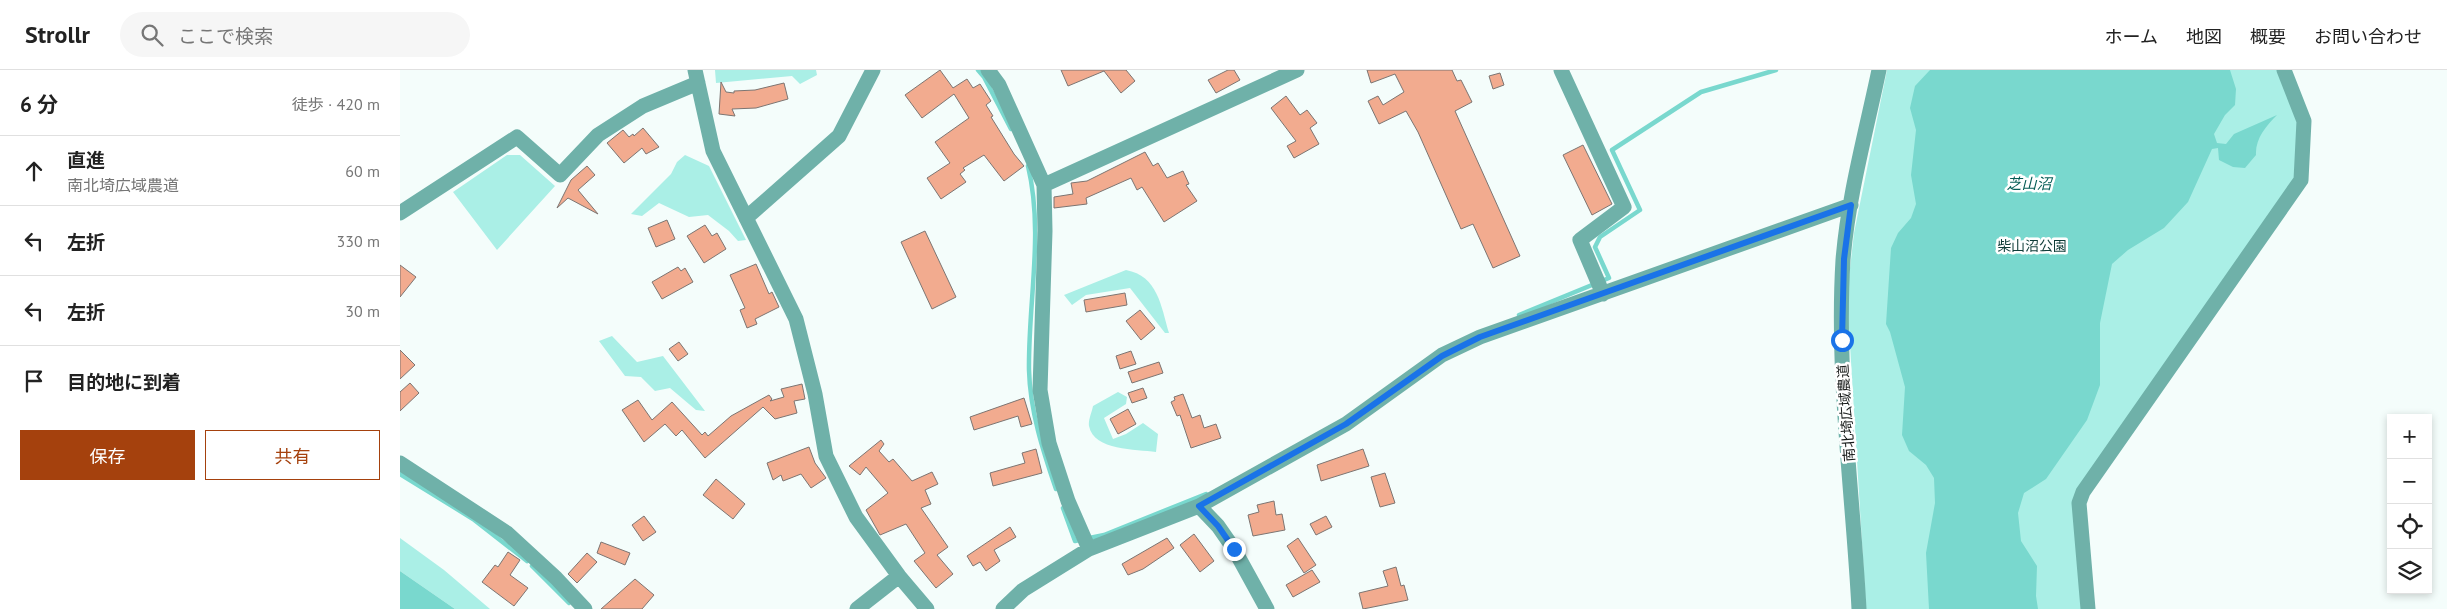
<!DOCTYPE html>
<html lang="ja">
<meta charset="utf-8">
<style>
body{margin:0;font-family:"PT Sans","Noto Sans JP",sans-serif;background:#f6f6f6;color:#222}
.controls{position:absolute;right:15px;bottom:15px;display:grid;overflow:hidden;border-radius:0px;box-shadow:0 2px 8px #0003}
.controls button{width:45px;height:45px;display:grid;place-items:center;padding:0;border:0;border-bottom:1px solid #e0e0e0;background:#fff;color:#222;font:25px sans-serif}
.stop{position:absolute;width:15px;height:15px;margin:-11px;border:4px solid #1a73e8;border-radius:50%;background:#fff}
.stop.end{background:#1a73e8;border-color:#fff;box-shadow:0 1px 5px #0008}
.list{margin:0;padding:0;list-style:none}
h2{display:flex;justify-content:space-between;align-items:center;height:65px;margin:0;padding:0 20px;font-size:21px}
h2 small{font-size:16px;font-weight:400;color:#767676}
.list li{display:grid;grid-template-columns:32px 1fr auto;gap:15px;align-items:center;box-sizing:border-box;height:70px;padding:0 20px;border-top:1px solid #e0e0e0}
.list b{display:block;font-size:19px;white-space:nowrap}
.list p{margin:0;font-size:16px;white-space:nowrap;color:#767676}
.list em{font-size:16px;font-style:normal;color:#767676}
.actions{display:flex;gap:10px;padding:15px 20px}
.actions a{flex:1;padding:11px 0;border:1px solid #a5410d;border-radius:0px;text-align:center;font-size:18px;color:#a5410d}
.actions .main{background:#a5410d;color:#fff}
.icon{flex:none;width:28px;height:28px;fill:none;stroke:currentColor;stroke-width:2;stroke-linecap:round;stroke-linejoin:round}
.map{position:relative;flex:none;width:2047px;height:539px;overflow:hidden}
header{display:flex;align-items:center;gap:30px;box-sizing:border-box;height:70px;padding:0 25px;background:#fff;border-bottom:1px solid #e0e0e0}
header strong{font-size:24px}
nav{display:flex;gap:28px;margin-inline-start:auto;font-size:18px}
.search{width:350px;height:45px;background:#f6f6f6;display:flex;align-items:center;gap:12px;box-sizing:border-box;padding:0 18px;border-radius:28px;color:#767676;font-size:19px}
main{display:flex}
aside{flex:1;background:#fff}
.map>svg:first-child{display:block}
</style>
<header>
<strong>Strollr</strong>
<div class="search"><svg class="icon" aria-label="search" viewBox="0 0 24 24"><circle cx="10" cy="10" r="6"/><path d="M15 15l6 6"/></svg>ここで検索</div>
<nav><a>ホーム</a><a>地図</a><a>概要</a><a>お問い合わせ</a></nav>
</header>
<main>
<aside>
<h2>6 分<small>徒歩 · 420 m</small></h2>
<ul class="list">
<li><svg class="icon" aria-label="ahead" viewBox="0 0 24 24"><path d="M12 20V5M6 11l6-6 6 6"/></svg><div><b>直進</b><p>南北埼広域農道</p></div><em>60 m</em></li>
<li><svg class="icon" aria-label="left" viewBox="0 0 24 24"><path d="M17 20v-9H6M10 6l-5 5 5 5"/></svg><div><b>左折</b></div><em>330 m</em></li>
<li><svg class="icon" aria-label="left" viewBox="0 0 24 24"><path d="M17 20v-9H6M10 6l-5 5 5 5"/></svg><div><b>左折</b></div><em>30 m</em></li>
<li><svg class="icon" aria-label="arrive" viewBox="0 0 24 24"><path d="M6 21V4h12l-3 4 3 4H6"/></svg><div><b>目的地に到着</b></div></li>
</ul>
<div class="actions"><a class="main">保存</a><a>共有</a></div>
</aside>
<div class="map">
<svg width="2047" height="539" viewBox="0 0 2047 539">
<rect width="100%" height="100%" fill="#f4fdfb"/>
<!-- green -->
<path fill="#aaefe6" d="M315,0h101l1,5 -17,9 -8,-8 -76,7z
M1487,0h393l18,40 -2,67 -223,323 10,109h-217l-19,-314 7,-62z
M107,85h13l35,31 -58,64 -44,-58z
M285,85l24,11 37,74 -8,1 -9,-10 -21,-16 -19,2 -30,-14 -17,13 -11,-2 40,-40 6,-12z
M726,200c32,6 35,36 43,63h-4l-35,-45 -44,7 -14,10 -8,-10z
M212,266l25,26 26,-6 42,55 -9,-1 -26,-22 -15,3 -14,-14 -16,-1 -26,-35z
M718,322l9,5 -1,7 -22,14 9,21 13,-5 17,-11 15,11 -2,18c-20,-3 -62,-1 -67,-26 -1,-6 3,-14 4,-20z
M0,468l44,32 46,39h-35l-55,-38z"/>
<!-- water -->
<path fill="#79d8ce" d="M1530,0h300l6,19 -1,16 -10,10 -11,19 3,9 9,1 8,-10 43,-19c-11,11 -22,24 -21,40l-11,13 -12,-1 -14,-7 -1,-12 -6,1 -24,53 -24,26 -36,22 -16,14 -12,59v62l-13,35 -41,59 -22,14 -6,20 3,28 16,25 -1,30 2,13h-109l-3,-56 9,-50 -1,-25 -8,-13 -17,-14 -7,-16 3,-48 -15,-55 -4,-8 5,-76 7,-15 13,-15 5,-14 -5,-29 5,-45 -6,-22 5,-22z
M0,501l55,38h-55z"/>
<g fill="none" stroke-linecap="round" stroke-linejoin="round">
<!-- stream -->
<path stroke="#79d8ce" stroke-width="4.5" d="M578,0l6,7 27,52
M628,96c16,67 0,136 1,204 1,41 14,81 27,119
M1119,245l90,-37 -14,-31 5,-10 40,-27 -28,-60 89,-58 75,-22
M0,404l73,45 54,42
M663,438l12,33 29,-6 102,-41
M132,496l37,37"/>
</g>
<!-- building -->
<path fill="#f2ab8f" stroke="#7c7572" d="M540,0l13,18 14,-9 6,9 7,-4 11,17 -5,4 7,11 -2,1 23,37 10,12 -20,15 -20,-26 -21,13 2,2 -5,4 6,8 -25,17 -14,-21 23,-15 -15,-21 34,-24 -15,-24 -32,24 -17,-23z
M661,0h65l9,11 -14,12 -17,-22 -36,15z
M828,0h6l6,10 -24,13 -8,-13z
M967,0h85l5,11 4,-1 11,22 -17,9 65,145 -27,12 -20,-44 -12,5 -43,-97 -12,-21 -27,13 -11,-23 10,-5 5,9 21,-13 -9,-18 -24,9z
M1100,3l4,12 -11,4 -4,-13z
M321,12l5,10 8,1v-2l21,-1 29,-7 4,16 -32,9 -24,1 3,7 -16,-2z
M886,26l14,19 7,-5 10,13 -7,5 9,16 -25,14 -7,-12 9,-5 -25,-33z
M243,58l16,19 -13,7 -4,-6 -18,15 -17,-20 16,-13 6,7 4,-3 1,2z
M1183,75l29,59 -20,11 -29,-60z
M745,82l8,14 5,-3 9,15 16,-7 6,13 -3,1 11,16 -33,21 -22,-35 -5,3 -6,-12 -45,20 1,6 -33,4v-11l19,-3 -2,-11 16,-2z
M187,96l8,9 -17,15 20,24 -30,-16 -11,10 14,-28z
M267,150l8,19 -19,8 -8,-19z
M305,155l7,11 5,-3 9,16 -22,14 -17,-27z
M525,161l31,66 -24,12 -31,-67z
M356,194l13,30 3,-2 7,15 -24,12 2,5 -10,4 -7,-18 5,-2 -15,-33z
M0,195l16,12 -16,20z
M278,197l3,4 4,-3 8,14 -31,17 -10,-17z
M725,223l2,12 -41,7 -2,-12z
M740,240l15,18 -14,12 -15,-19z
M279,272l9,12 -10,7 -9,-12z
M0,280l15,15 -15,14z
M731,281l5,13 -16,5 -4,-13z
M759,292l4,11 -31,10 -4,-11z
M10,313l9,10 -19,18v-19z
M402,314l3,15 -11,2 3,12 -22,6 -12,-12 -58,51 -23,-28 -6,6 -11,-12 -21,18 -22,-32 16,-10 14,20 20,-18 30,33 3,-3 3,4 23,-20 38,-21 3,4 -2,2 14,-4 -3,-8z
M743,318l4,10 -15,5 -4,-10z
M783,324l9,24 8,-3 4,13 12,-4 5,14 -30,10 -11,-33 -3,1 -6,-14 4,-2 -1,-3z
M624,328l8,26 -11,3 -3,-11 -44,14 -4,-13z
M728,339l8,15 -18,10 -8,-15z
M481,370l3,4 -5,7 10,11 4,-3 19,22 20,-9 6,12 -13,6 6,14 -10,4 27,39 -11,8 16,19 -17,14 -22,-27 11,-8 -19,-29 -26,11 -14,-25 22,-17 -22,-26 -6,8 -11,-9z
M409,377l6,16 11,15 -15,10 -10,-14 -18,7 -2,-6 -8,5 -6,-17z
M636,379l6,24 -49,13 -3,-13 35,-10 -3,-10z
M963,379l6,17 -48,15 -4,-16z
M985,403l10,30 -15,4 -9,-30z
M316,409l29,25 -12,15 -30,-24z
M874,431l2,14 6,-1 3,16 -32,6 -5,-21 11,-3 -2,-7z
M244,446l12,16 -13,9 -11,-16z
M926,446l6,11 -16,8 -6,-11z
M610,457l6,10 -22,13 6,11 -14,10 -6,-9 -7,4 -6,-10z
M794,464l20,27 -14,11 -20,-27z
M767,468l7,10 -31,21 -15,6 -6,-11z
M898,468l18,27 -12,8 -17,-27z
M201,472l29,11 -5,12 -28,-12z
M108,482l12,8 -10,15 18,13 -14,18 -32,-24 13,-17 3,2z
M187,483l10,9 -20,21 -9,-9z
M996,497l5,19 3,-1 4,15 -45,9 -4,-16 29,-7 -5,-15z
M912,500l8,12 -27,15 -7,-12z
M235,509l19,16 -12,14h-41z"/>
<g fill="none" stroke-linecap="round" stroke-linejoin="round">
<!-- minor -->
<path stroke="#6fb1a9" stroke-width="15" d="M295,0l18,81 83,168 19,75 11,62 30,61 43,59 28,33
M588,0l11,15 45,100 1,46 -5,159 9,53 19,58 21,48
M1161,0l63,137 -44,33 23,54
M644,115l253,-115
M0,143l117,-76 43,38 38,-40 45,-29 55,-23
M346,148l93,-82 34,-66
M0,393l107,70 49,45 29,31
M799,436l19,20 16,23 33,60
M457,539l42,-33
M603,539l20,-19 66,-41 110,-43 147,-82 96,-69 38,-18 371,-132
M1459,539c-6,-115 -23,-234 -16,-349 5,-63 23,-128 36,-190
M1688,539l-9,-106 4,-11 218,-312 3,-59 -20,-51"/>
</g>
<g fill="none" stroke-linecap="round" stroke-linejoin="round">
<!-- route -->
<path stroke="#1a73e8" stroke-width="6" d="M834,479l-16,-23 -19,-20 147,-82 96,-68 38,-19 371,-132 -7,54 -2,81"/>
</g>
<g text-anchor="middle" stroke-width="5" stroke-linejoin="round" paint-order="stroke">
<!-- park labels -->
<g font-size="14" fill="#0f3c38" stroke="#fff">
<text x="1632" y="181">柴山沼公園</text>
</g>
<!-- street labels -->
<g font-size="14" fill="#191c1b" stroke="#fff">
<text transform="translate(1446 343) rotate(-94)" y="5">南北埼広域農道</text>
</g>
<!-- water labels -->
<g font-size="15" font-style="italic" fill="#055c55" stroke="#fff">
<text x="1629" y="119">芝山沼</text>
</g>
</g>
</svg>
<div class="controls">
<button>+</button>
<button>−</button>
<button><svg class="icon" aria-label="locate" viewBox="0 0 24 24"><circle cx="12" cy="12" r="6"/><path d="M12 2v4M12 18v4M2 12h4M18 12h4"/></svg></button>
<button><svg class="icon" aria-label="layers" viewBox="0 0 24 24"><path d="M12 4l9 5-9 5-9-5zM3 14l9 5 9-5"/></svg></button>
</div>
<div class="stop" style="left:1442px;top:270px"></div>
<div class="stop end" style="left:834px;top:479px"></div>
</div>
</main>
